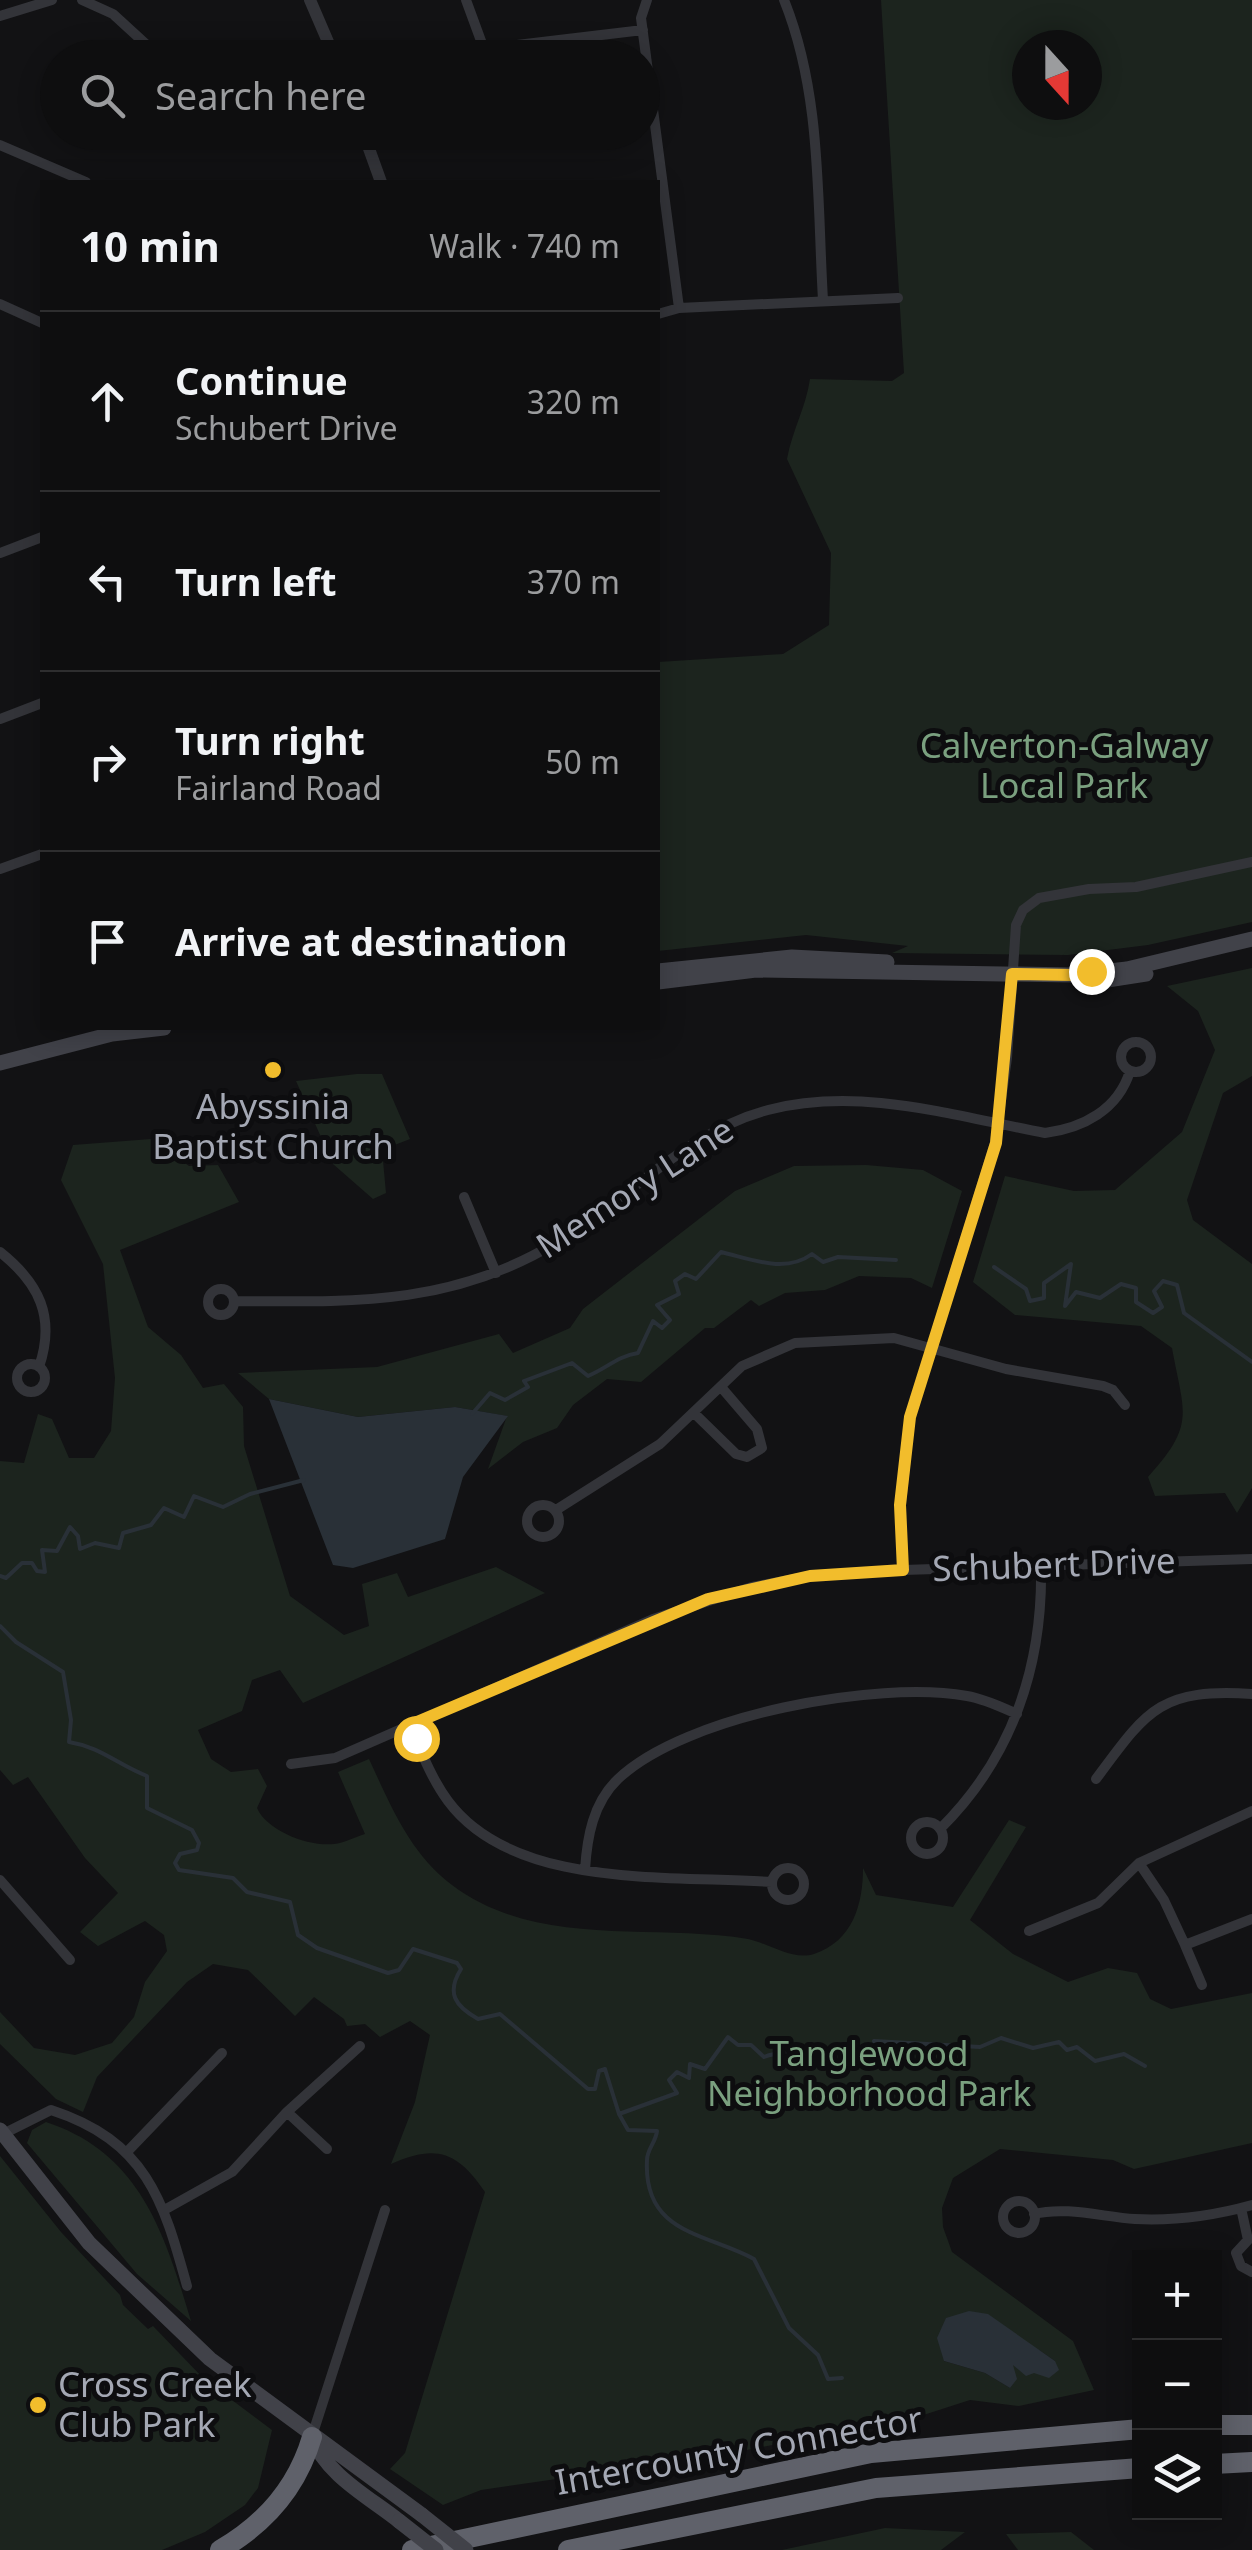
<!DOCTYPE html>
<meta charset="utf-8">
<style>
body{margin:0;font-family:"Noto Sans",sans-serif;background:#171718;color:#f1f3f6}
.controls{position:absolute;right:30px;bottom:30px;display:grid;overflow:hidden;border-radius:0px;box-shadow:0 5px 25px #0003}
.controls button{width:90px;height:90px;display:grid;place-items:center;padding:0;border:0;border-bottom:2px solid #2e2e2f;background:#0e0e0f;color:#f1f3f6;font:50px sans-serif}
.compass{position:absolute;left:1012px;top:30px;width:90px;height:90px;border-radius:50%;background:#0e0e0f;box-shadow:0 5px 25px #0003;rotate:159deg}
.stop{position:absolute;width:30px;height:30px;margin:-22px;border:8px solid #f2bd2c;border-radius:50%;background:#fff}
.stop.end{background:#f2bd2c;border-color:#fff;box-shadow:0 2px 10px #0008}
.list{margin:0;padding:0;list-style:none}
h2{display:flex;justify-content:space-between;align-items:center;height:130px;margin:0;padding:0 40px;font-size:42px}
h2 small{font-size:32px;font-weight:400;color:#9b9c9e}
.list li{display:grid;grid-template-columns:65px 1fr auto;gap:30px;align-items:center;box-sizing:border-box;height:180px;padding:0 40px;border-top:2px solid #2e2e2f}
.list b{display:block;font-size:38px;white-space:nowrap}
.list p{margin:0;font-size:32px;white-space:nowrap;color:#9b9c9e}
.list em{font-size:32px;font-style:normal;color:#9b9c9e}
.icon{flex:none;width:55px;height:55px;fill:none;stroke:currentColor;stroke-width:2;stroke-linecap:round;stroke-linejoin:round}
.map{position:relative;flex:none;width:1252px;height:2550px;overflow:hidden}
.search{position:absolute;background:#0e0e0f;box-shadow:0 5px 25px #0003;left:40px;top:40px;width:620px;height:110px;display:flex;align-items:center;gap:25px;box-sizing:border-box;padding:0 35px;border-radius:55px;color:#9b9c9e;font-size:38px}
.panel{position:absolute;background:#0e0e0f;box-shadow:0 5px 25px #0003;left:40px;top:180px;width:620px;height:850px;border-radius:0px}
.map>svg:first-child{display:block}
</style>
<div class="map">
<svg width="1252" height="2550" viewBox="0 0 1252 2550">
<rect width="100%" height="100%" fill="#121214"/>
<!-- green -->
<path fill="#1c241e" fill-rule="evenodd" d="M881,0h371v922l-104,23 -80,10 -176,-2 16,-7 -102,-11 -148,16v-289l125,-8 46,-29 2,-72 -44,-94c5,-28 19,-52 23,-80l82,2 12,-8zM1027,45h60v60h-60z
M1252,968v108l-29,17 -36,107 6,20 59,44v224l-15,25 -12,-20 -70,3 -7,-19c48,-53 36,-63 24,-129l-31,-22 -126,-11 -42,-33 32,-106 69,15 41,-1 67,-58 33,-82 -17,-39 -31,-25z
M357,1074h25l28,65 -28,11 4,43 -13,6 -40,-35 -37,-83z
M151,1139l38,27 29,-1 21,37 -119,48 28,77 33,28 22,33 21,-4 19,23 1,39 46,150 54,39 25,-9 -7,-42 35,-11 11,24 88,-30 49,26 -242,110 -23,-33 -28,10 -10,31 -44,19 13,29 20,13 27,-3 9,17 -10,22c10,23 52,39 77,36 10,-1 21,-7 31,-10l-27,-62 31,-13c21,45 41,95 83,126 85,64 199,38 296,54 20,4 44,22 66,15 39,-13 49,-50 49,-86l13,27 77,12 56,-87 17,7 -56,93 43,34 55,28 40,-14 29,5 13,26 21,10 81,-16v150l-118,26 -21,-9 -113,-11 -47,29 -11,30 1,19 9,25 121,89 21,49 -75,16 -49,-6 -59,19 -202,38 -228,33 -38,15 -53,-36 15,-16 80,-261c-28,-41 -49,-48 -94,-28l24,-62 15,-67 -20,-14 -30,16 -15,-13 -18,2 -3,-7 -30,-22 -19,19 -47,-46 -35,-6 -26,18 -90,95 -14,35 -27,-13 -56,-55v-32l34,36 41,7 37,-12 22,-26 11,-35 22,-31 -3,-16 -19,-14 -47,25 -18,-14 38,-39 -33,-35 -57,-81 -15,8 -13,-15v-309l24,2 14,-49 14,5 17,39h25l17,-27 4,-53 -12,-114 -42,-84 12,-35zM1039,2350l16,11 -43,2 -2,25 -25,-15 -41,-12z
M866,1165l57,5 39,21 -30,97 -21,-10 -52,-2 -34,14 -40,3 -26,13 -8,-6 -37,28h-9l-64,54 -34,-3 -34,26 -16,23 -34,14 -35,27 19,-53 -52,-9 -97,10 -89,-18 -31,-26 139,-6 122,-33 14,19 57,-25 13,-19 152,-118 59,-25z
M46,2122c95,31 119,113 145,199l-54,-47 -110,-131 5,-13z
M0,2156l61,76 59,63 3,10 25,24 5,-3 51,53 68,51 -14,58 -13,17 -40,27 -43,18h-162z
M885,2528l80,4 -24,18h-159z
M1071,2532l23,18h-76l-12,-16z"/>
<!-- water -->
<path fill="#293037" d="M269,1399l89,18 97,-10 53,9 -45,61 -18,62 -92,29 -20,-3z
M969,2311l19,3 67,47 4,9 -10,8 -15,-5 -8,3 -13,-11 4,14 -7,9 -25,-15 -41,-12 -7,-23 9,-20z"/>
<g fill="none" stroke-linecap="round" stroke-linejoin="round">
<!-- stream -->
<path stroke="#293037" stroke-width="4" d="M994,1267l32,22 4,12 14,-3v-15l27,-19 -6,42 11,-14 24,6 21,-14 15,4v14l17,11 9,-6 -8,-16 9,-10 14,4 7,28 68,49
M472,1414l18,-21 15,7 23,-13 -4,-6 48,-18 16,13c19,-8 30,-20 50,-23l15,-32 9,7 8,-8 -13,-15 22,-11 -4,-13 10,-7 11,5 25,-27c30,7 64,22 91,2l11,8 15,-5 58,3
M0,1576l6,2 16,-15h10l5,8 8,1 -3,-22 15,1 13,-24 8,9 2,13 15,-6 24,5 4,-15 28,-8 13,-17 20,9 10,-21 29,11 27,-13 54,-14
M0,1626l16,16 47,30 8,48 -2,22c32,5 49,23 78,34v32l45,22 7,13 -2,7 -17,4 -5,9 4,7 54,8 14,14 43,10 8,33 19,13 71,25 11,-3 14,-21 44,14 4,6c-15,24 -6,37 17,50l22,-5 88,75h7l4,-18 6,-2 14,45 9,16 29,1c-1,11 -10,18 -10,29 -4,74 59,73 107,99l35,69 29,27 10,24 14,-1
M619,2114l58,-21 -8,-13 8,-8 12,6 1,-14 15,5 23,-32 10,8h13l13,12c19,-9 37,1 55,-11l11,9 24,-11 11,14 12,-6 -3,-11 106,6 21,-9 32,10 26,-6 8,8 10,-3 18,14 29,-7 21,12"/>
<!-- minor -->
<path stroke="#333439" stroke-width="10" d="M82,0l31,14 48,44
M466,0l18,49
M647,0l-6,18 38,290
M784,0c38,94 33,200 39,300
M0,16l52,-16
M459,58l25,-9 159,-19
M0,145l86,37
M0,304l42,19
M658,314l21,-6 219,-10
M0,553l42,-16
M0,719l42,-16
M0,869l42,-15
M1121 1057a15 15 0 1 1 30 0a15 15 0 1 1-30 0Z
M464,1197l32,76
M0,1252c39,31 56,65 39,115
M208 1302a13 13 0 1 1 26 0a13 13 0 1 1-26 0Z
M234,1301c119,1 218,5 323,-59 71,-42 130,-111 211,-132 93,-24 186,6 277,23 38,-5 73,-23 85,-62
M17 1378a14 14 0 1 1 28 0a14 14 0 1 1-28 0Z
M694,1413l42,41 11,3 15,-9 -5,-19 -36,-42
M527 1521a16 16 0 1 1 32 0a16 16 0 1 1-32 0Z
M556,1510l104,-66 82,-78 53,-23 99,-5 112,31 97,17 10,4 12,15
M903,1570l-2,-65 9,-88 85,-274 12,-85 9,-133 7,-15 16,-12 50,-9 47,-2 116,-25
M410,1725c11,26 21,53 38,76 66,89 223,74 324,81
M291,1764l44,-6 318,-139 99,-32 58,-11 93,-6 349,-11
M1096,1779c51,-69 64,-91 156,-85
M911 1838a16 16 0 1 1 32 0a16 16 0 1 1-32 0Z
M940,1829c73,-72 103,-164 101,-263
M1139,1863l25,37 21,45 67,-26
M772 1884a16 16 0 1 1 32 0a16 16 0 1 1-32 0Z
M585,1870c2,-33 8,-67 33,-91 67,-64 259,-99 349,-83 18,3 34,11 50,18
M0,1880l70,80
M1029,1931l69,-28 41,-40 113,-52
M1185,1945l17,40
M287,2112l40,37
M3,2134l48,-24c95,31 112,89 136,176
M126,2153l96,-100
M1003 2217a16 16 0 1 1 32 0a16 16 0 1 1-32 0Z
M1241,2208l7,32
M166,2209l66,-37 55,-60 73,-66
M1034,2214c32,-8 69,3 101,5 38,2 81,-4 117,-14
M1248,2240l-12,13 5,13 11,6
M312,2436l73,-226"/>
<!-- tertiary -->
<path stroke="#333439" stroke-width="12" d="M310,0l25,58
M363,132l18,50"/>
<!-- secondary -->
<path stroke="#414249" stroke-width="15" d="M658,971l134,-14 95,5
M1073,975l15,8 58,-9
M658,982l98,-12 317,5 54,-6 125,-30
M0,1063l112,-29 52,-6
M0,2130l89,113 121,116 212,156
M312,2437c14,38 57,60 87,84"/>
<!-- motorway -->
<path stroke="#5f616a" stroke-width="20" d="M1214,2425h38
M1214,2464l38,-2
M220,2550c45,-26 77,-62 92,-113
M412,2550l459,-97 269,-24
M568,2550l308,-62 264,-20"/>
<!-- secondary-bridge -->
<path stroke="#414249" stroke-width="15" d="M422,2515l44,35
M399,2521l37,29"/>
</g>
<g fill="none" stroke-linecap="round" stroke-linejoin="round">
<!-- route -->
<path stroke="#f2bd2c" stroke-width="12" d="M416,1738l-6,-13 298,-126 102,-23 93,-6 -3,-65 10,-88 86,-274 16,-169 61,1 18,-4"/>
</g>
<!-- markers -->
<g fill="#f2bd2c" stroke="#0d0d0f" stroke-width="4">
<circle cx="273" cy="1070" r="10"/>
<circle cx="38" cy="2405" r="10"/>
</g>
<g text-anchor="middle" stroke-width="10" stroke-linejoin="round" paint-order="stroke">
<!-- park labels -->
<g font-size="35" fill="#7aa07f" stroke="#0d0d0f">
<text x="1064" y="758">Calverton-Galway<tspan x="1064" dy="40">Local Park</tspan></text>
<text x="869" y="2066">Tanglewood<tspan x="869" dy="40">Neighborhood Park</tspan></text>
</g>
<!-- poi labels -->
<g font-size="35" fill="#a4a8b4" stroke="#0d0d0f">
<text x="273" y="1119">Abyssinia<tspan x="273" dy="40">Baptist Church</tspan></text>
<text x="58" y="2397" text-anchor="start">Cross Creek<tspan x="58" dy="40">Club Park</tspan></text>
</g>
<!-- street labels -->
<g font-size="35" fill="#a4a8b4" stroke="#0d0d0f">
<text transform="translate(635 1188) rotate(-33)" y="12">Memory Lane</text>
<text transform="translate(1054 1565) rotate(-2)" y="12">Schubert Drive</text>
<text transform="translate(739 2451) rotate(-10)" y="12">Intercounty Connector</text>
</g>
</g>
</svg>
<div class="controls">
<button>+</button>
<button>−</button>
<button><svg class="icon" aria-label="layers" viewBox="0 0 24 24"><path d="M12 4l9 5-9 5-9-5zM3 14l9 5 9-5"/></svg></button>
</div>
<svg class="compass" viewBox="-18 -18 36 36"><path d="M0-13l5 13h-10z" fill="#e53935"/><path d="M0 13l5-13h-10z" fill="#9b9c9e"/></svg>
<div class="stop" style="left:416px;top:1738px"></div>
<div class="stop end" style="left:1091px;top:971px"></div>
<div class="search"><svg class="icon" aria-label="search" viewBox="0 0 24 24"><circle cx="10" cy="10" r="6"/><path d="M15 15l6 6"/></svg>Search here</div>
<section class="panel">
<h2>10 min<small>Walk · 740 m</small></h2>
<ul class="list">
<li><svg class="icon" aria-label="ahead" viewBox="0 0 24 24"><path d="M12 20V5M6 11l6-6 6 6"/></svg><div><b>Continue</b><p>Schubert Drive</p></div><em>320 m</em></li>
<li><svg class="icon" aria-label="left" viewBox="0 0 24 24"><path d="M17 20v-9H6M10 6l-5 5 5 5"/></svg><div><b>Turn left</b></div><em>370 m</em></li>
<li><svg class="icon" aria-label="right" viewBox="0 0 24 24"><path d="M7 20v-9h11M14 6l5 5-5 5"/></svg><div><b>Turn right</b><p>Fairland Road</p></div><em>50 m</em></li>
<li><svg class="icon" aria-label="arrive" viewBox="0 0 24 24"><path d="M6 21V4h12l-3 4 3 4H6"/></svg><div><b>Arrive at destination</b></div></li>
</ul>
</section>
</div>
